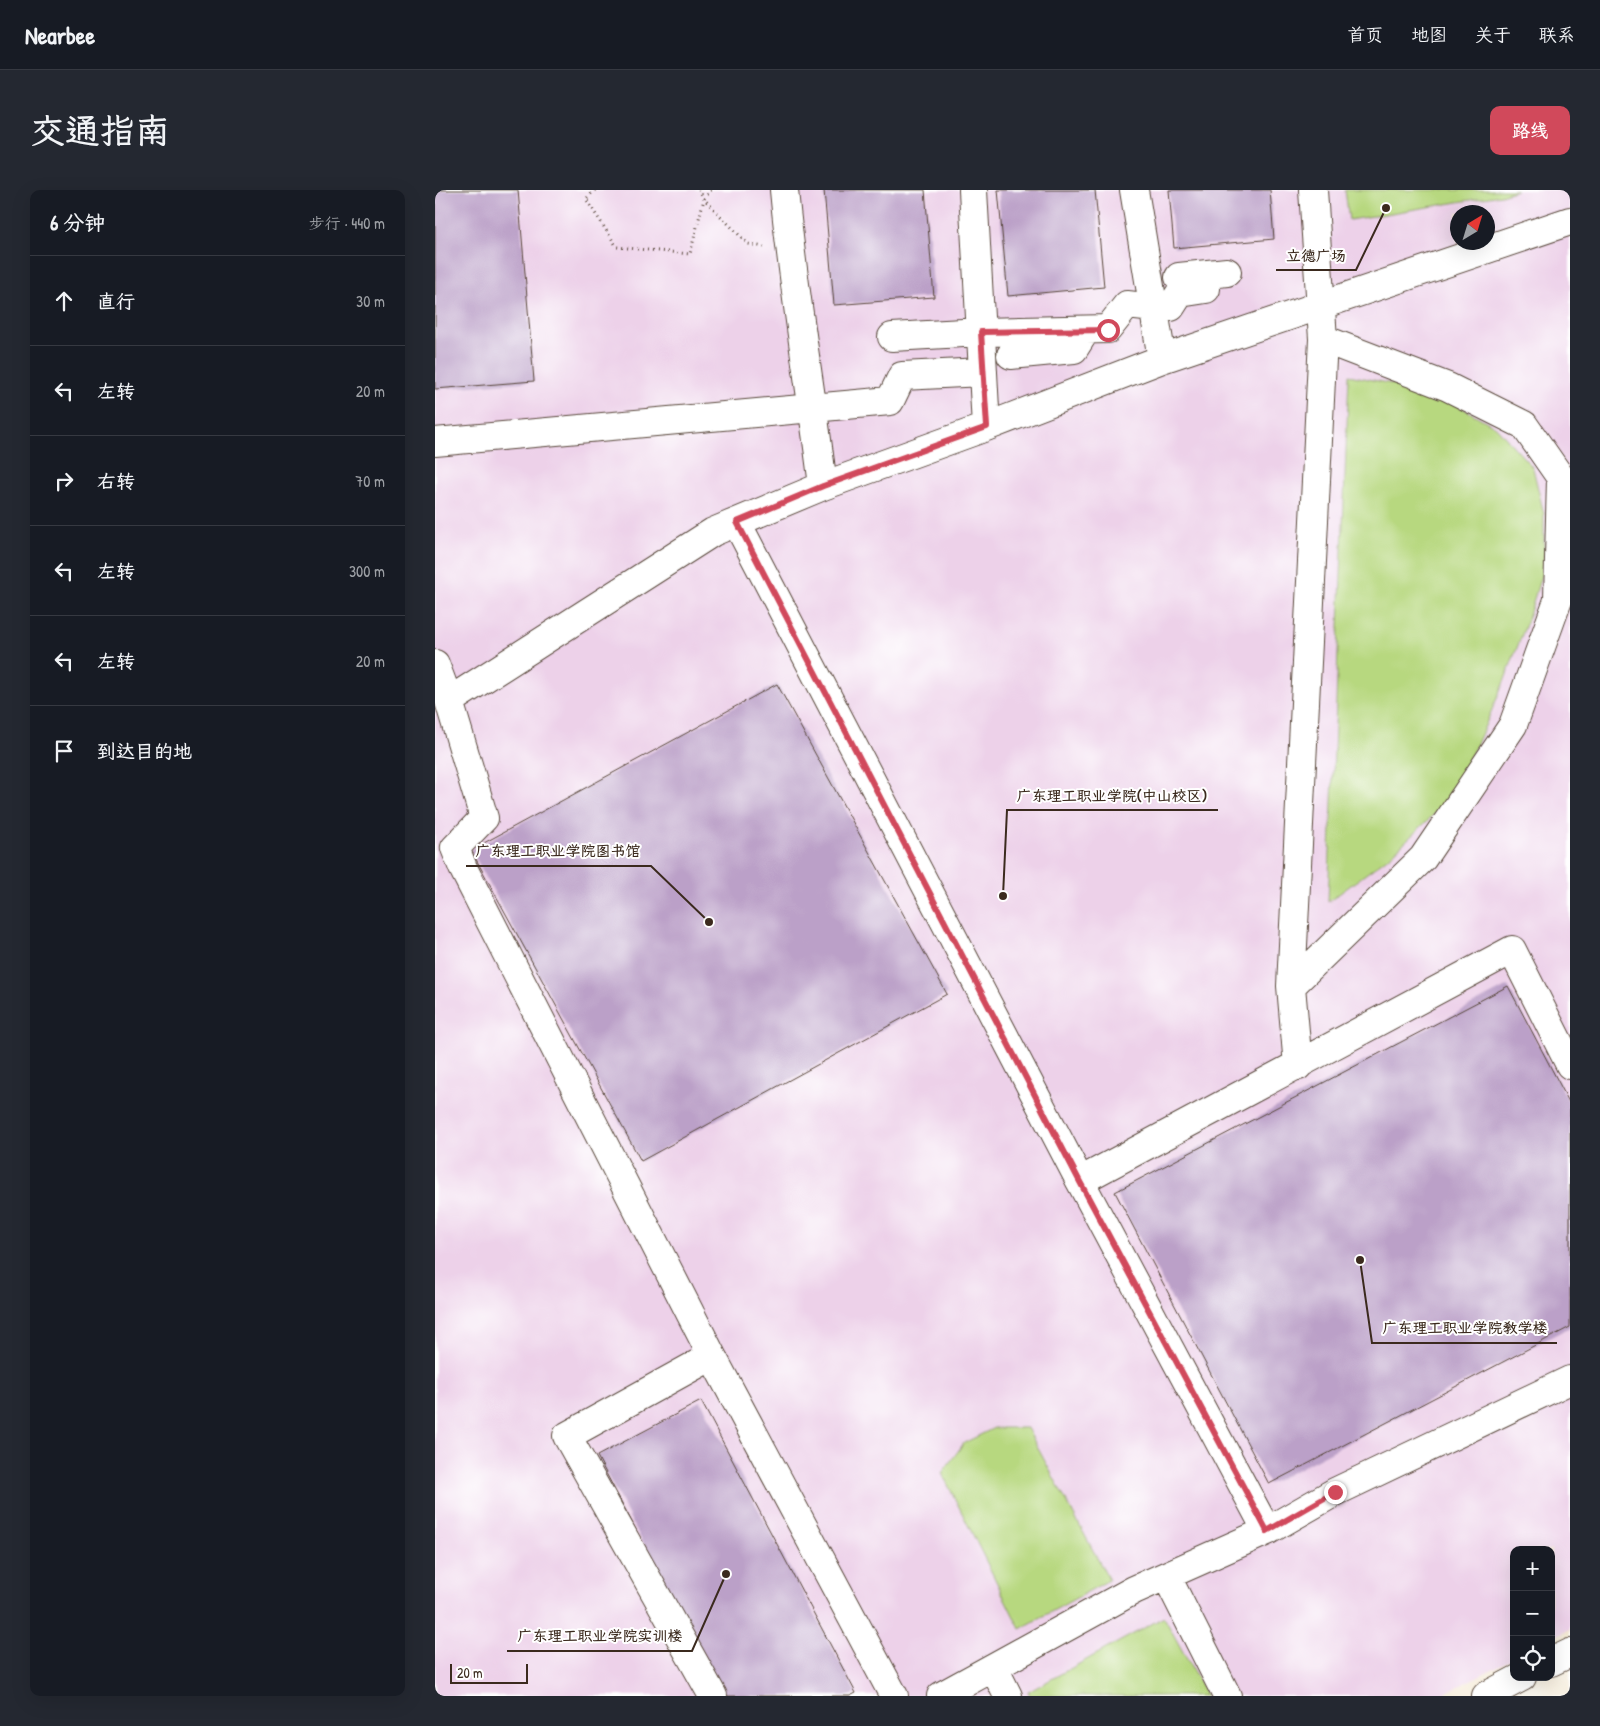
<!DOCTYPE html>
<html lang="zh">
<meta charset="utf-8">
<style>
body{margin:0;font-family:"Patrick Hand","LXGW WenKai TC",sans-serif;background:#242831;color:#f1f3f6}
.controls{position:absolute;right:15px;bottom:15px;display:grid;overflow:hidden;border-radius:10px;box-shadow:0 5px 20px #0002}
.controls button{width:45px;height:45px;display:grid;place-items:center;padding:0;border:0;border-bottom:1px solid #363941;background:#171b24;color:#f1f3f6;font:25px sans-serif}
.compass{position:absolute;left:1015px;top:15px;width:45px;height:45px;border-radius:50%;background:#171b24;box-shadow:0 5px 20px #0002;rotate:38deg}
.scale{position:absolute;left:15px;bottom:12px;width:78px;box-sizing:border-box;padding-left:5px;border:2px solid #3b2a1e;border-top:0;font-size:14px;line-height:18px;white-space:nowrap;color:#3b2a1e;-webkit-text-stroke:4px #fff;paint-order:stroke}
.stop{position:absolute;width:15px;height:15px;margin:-11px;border:4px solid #d1495b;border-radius:50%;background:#fff}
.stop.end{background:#d1495b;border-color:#fff;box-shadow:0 1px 5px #0008}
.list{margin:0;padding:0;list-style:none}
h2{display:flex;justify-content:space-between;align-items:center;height:65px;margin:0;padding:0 20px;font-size:21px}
h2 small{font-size:16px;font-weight:400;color:#9ea1a6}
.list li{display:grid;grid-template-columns:32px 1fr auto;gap:15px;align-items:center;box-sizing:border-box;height:90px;padding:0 20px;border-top:1px solid #363941}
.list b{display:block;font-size:19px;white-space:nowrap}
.list em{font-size:16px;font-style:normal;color:#9ea1a6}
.icon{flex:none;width:28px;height:28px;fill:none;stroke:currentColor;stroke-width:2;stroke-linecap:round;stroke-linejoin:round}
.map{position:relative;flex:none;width:1135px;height:1506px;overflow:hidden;border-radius:10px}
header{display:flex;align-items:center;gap:30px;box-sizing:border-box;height:70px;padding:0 25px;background:#171b24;border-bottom:1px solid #363941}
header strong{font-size:24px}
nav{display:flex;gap:28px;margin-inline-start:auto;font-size:18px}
.intro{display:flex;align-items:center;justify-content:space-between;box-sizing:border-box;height:120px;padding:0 30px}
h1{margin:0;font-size:35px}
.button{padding:12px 22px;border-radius:10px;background:#d1495b;color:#fff;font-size:18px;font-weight:700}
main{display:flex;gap:30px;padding:0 30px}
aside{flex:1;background:#171b24;border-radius:10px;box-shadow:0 5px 20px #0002}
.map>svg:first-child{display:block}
</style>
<header>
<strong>Nearbee</strong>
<nav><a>首页</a><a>地图</a><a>关于</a><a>联系</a></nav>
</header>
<div class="intro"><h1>交通指南</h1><a class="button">路线</a></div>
<main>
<aside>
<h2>6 分钟<small>步行 · 440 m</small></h2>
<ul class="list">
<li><svg class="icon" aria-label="ahead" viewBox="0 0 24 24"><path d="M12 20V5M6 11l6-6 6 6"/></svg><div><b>直行</b></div><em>30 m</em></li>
<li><svg class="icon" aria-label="left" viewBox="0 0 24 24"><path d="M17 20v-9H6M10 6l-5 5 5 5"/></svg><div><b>左转</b></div><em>20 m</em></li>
<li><svg class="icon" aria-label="right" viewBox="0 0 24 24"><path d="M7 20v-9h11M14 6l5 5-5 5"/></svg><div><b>右转</b></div><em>70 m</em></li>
<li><svg class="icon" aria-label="left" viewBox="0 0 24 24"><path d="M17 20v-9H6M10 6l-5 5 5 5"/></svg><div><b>左转</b></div><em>300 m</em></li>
<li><svg class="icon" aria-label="left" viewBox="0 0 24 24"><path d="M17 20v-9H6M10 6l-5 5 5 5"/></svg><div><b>左转</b></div><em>20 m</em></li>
<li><svg class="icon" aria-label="arrive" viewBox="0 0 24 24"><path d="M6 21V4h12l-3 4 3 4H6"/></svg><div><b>到达目的地</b></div></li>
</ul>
</aside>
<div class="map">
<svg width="1135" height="1506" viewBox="0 0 1135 1506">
<rect width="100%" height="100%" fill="#fff"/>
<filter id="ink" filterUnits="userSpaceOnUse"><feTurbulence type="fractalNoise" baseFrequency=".02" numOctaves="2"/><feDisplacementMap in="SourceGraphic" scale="10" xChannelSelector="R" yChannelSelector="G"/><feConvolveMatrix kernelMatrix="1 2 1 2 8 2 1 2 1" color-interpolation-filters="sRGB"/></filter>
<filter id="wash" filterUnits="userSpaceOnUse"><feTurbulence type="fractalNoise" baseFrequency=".0096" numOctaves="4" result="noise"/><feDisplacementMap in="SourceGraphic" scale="20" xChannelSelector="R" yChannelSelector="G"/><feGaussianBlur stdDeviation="1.12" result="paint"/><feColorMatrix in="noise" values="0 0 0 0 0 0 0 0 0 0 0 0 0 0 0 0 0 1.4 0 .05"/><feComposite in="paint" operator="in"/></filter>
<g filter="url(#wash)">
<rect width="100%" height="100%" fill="#f3e7cf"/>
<!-- built -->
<path fill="#edd1e9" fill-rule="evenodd" d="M0,0h1135v1439l-19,9v-88h-37v108l-75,38h-1004zM1022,22h30v30h-30z"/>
<!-- green -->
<path fill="#b7d87f" stroke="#79814e" d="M910,0h172l-16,5 -152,25z
M914,185l87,18 60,34 37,41 11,46v52l-16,53 -24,63 -26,60 -37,66 -51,48 -62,46z
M559,1238h33l82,152 -89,49 -78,-156 22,-30z
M729,1427l43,79h-177l-2,-4z"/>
<g id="blocks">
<!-- building -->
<path fill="#bba0c8" d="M0,0h83l16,191 -99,8z
M389,0h101l9,107 -100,8z
M563,0h97l9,97 -96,9z
M734,0h101l4,49 -100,9z
M342,494l170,310 -306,167 -170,-311z
M1073,796l62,118v223l-301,157 -154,-292z
M266,1211l155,292 -6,3h-126l-127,-240z"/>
</g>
</g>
<g filter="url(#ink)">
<use href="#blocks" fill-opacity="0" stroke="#574639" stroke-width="1"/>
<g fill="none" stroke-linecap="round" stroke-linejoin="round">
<defs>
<path id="minor" d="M349,0c9,99 27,197 39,296
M538,0l13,237
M699,0l28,169
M744,87l48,-5
M457,147l89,-5 127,-3 19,-24 27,3 17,-1 9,-14 26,-4
M576,165l63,-6 12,-19
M0,252l455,-41 12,-25 81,-4
M302,333l343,658
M0,474l14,37 35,117 -29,30 8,20 249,488
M14,511l264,-169 110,-46 163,-59 176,-68 408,-138
M856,796l32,-647 -10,-149
M863,876l-7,-80 132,-128 90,-133 45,-125 3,-122 -37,-53 -76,-38 -125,-48
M832,1341l-187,-350 432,-231 58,115
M732,1387l60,119
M1116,1472l19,-9
M559,1478l14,28
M278,1506l-146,-260 145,-80 182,340
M506,1506l193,-106 133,-59 68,-39 235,-112
M1051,1506l36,-19"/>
</defs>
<!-- minor casing -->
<use href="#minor" stroke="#574639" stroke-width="30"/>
<!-- path -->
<path stroke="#574639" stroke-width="3" stroke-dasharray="1 4" stroke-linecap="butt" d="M160,0l-9,9 31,48 73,7 14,-55 -5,-9
M276,0l-7,9 44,45 16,3"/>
<!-- minor -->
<use href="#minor" stroke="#fff" stroke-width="28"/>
</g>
</g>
<g fill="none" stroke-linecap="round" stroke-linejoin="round" filter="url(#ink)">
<!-- route -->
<path stroke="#d1495b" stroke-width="6" d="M673,140l-127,2 6,95 -164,59 -86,36 343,660 187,349 68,-39"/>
</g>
<!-- callouts -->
<path fill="none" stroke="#3b2a1e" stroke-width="2" d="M951 18L921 80H841M568 706L572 620H783M274 732L216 676H31M925 1070L937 1153H1122M291 1384L257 1461H72"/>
<g fill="#3b2a1e" stroke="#fff" stroke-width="2">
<circle cx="951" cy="18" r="5"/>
<circle cx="568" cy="706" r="5"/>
<circle cx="274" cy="732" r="5"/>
<circle cx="925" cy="1070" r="5"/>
<circle cx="291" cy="1384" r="5"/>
</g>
<g font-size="15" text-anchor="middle" font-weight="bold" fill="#3b2a1e" stroke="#fff" stroke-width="4" stroke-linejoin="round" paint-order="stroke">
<text x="881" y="71">立德广场</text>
<text x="677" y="611">广东理工职业学院(中山校区)</text>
<text x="123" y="666">广东理工职业学院图书馆</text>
<text x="1030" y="1143">广东理工职业学院教学楼</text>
<text x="165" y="1451">广东理工职业学院实训楼</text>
</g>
</svg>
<div class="controls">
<button>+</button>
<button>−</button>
<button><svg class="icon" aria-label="locate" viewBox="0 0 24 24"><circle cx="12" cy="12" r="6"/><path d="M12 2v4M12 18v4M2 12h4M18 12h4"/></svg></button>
</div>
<svg class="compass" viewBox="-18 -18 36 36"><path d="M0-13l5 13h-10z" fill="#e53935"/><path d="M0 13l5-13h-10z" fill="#9ea1a6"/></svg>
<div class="scale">20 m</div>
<div class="stop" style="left:673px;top:140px"></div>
<div class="stop end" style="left:900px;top:1302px"></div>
</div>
</main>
